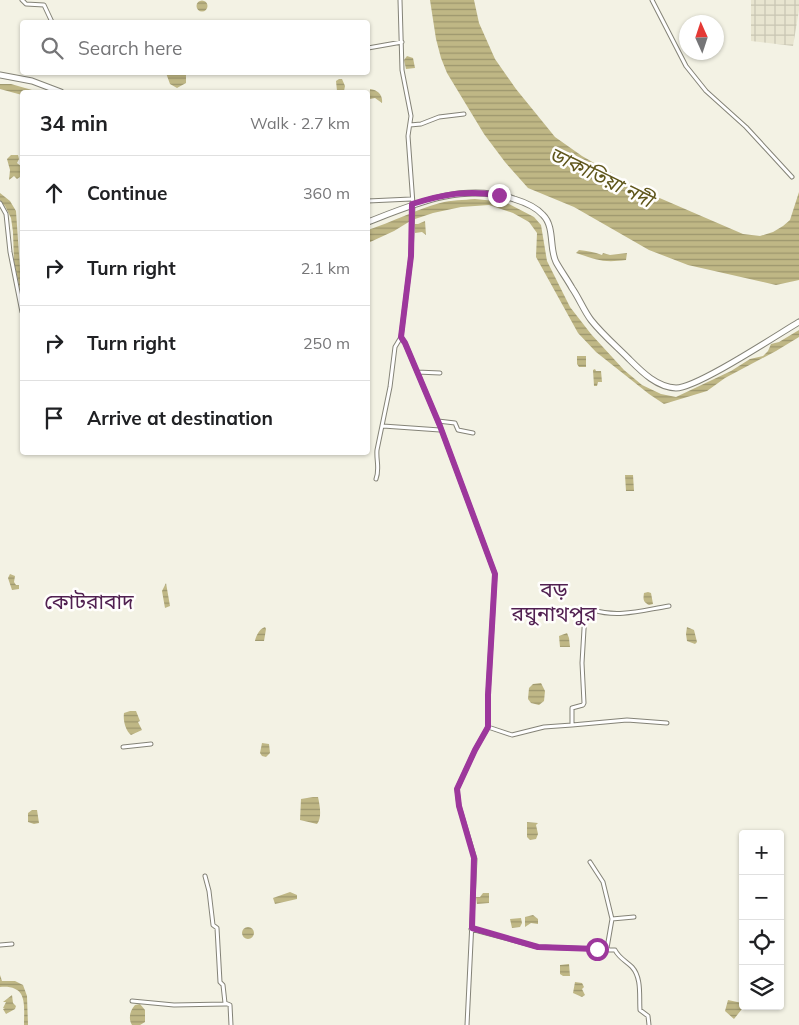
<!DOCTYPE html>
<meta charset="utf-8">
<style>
body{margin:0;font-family:Mulish,"Noto Sans Bengali",sans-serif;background:#f6f6f6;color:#202124}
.controls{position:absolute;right:15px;bottom:15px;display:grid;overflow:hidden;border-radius:5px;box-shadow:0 1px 4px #0004}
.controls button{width:45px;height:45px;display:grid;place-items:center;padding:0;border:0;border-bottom:1px solid #e0e0e0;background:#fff;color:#202124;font:25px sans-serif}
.compass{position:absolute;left:679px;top:15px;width:45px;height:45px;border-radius:50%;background:#fff;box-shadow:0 1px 4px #0004;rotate:357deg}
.stop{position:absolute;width:15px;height:15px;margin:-11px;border:4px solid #9d379c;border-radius:50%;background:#fff}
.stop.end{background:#9d379c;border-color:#fff;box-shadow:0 1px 5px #0008}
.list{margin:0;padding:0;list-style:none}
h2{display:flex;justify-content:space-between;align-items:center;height:65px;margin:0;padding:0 20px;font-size:21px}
h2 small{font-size:16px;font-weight:400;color:#757577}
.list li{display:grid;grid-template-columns:32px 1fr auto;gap:15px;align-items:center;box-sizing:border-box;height:75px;padding:0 20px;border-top:1px solid #e0e0e0}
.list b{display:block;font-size:19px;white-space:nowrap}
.list em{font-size:16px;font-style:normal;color:#757577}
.icon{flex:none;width:28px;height:28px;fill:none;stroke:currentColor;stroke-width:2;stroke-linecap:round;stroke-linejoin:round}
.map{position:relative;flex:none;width:799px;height:1025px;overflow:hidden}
.search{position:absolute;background:#fff;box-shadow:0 1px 4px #0004;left:20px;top:20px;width:350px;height:55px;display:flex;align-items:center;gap:12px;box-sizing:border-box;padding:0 18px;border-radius:5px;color:#757577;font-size:19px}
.panel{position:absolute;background:#fff;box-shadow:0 1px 4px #0004;left:20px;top:90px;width:350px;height:365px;border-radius:5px}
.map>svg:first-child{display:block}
</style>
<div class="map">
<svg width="799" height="1025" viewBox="0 0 799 1025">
<defs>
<pattern id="industrial-grid" width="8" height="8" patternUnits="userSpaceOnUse" patternTransform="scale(1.25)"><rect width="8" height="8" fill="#e8e5d0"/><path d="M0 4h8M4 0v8" fill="none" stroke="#c8c5b3"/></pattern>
<pattern id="water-rules" width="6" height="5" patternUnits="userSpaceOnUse" patternTransform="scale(1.25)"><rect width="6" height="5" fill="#bfb785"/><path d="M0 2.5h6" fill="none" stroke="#9c966d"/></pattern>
</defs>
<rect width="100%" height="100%" fill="#f3f2e4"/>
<!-- industrial -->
<path fill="url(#industrial-grid)" d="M751,0h48v10l-6,36 -42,-5z"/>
<!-- water -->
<path fill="url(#water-rules)" d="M430,0h44l5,23 16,36 21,30 39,48 27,19 59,34 102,44 17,2 13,-4 10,-6 7,-6 9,-28v88l-23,5 -88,-20 -39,-15 -75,-43 -46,-19 -23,-26 -21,-28 -37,-61 -6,-15 -5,-19z
M196.5 6a5.5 5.5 0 1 1 11 0a5.5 5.5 0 1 1-11 0Z
M407,56l6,2 2,10 -9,1 -2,-9z
M166,73h20v10l-9,5 -7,-4z
M339,79h3l3,7 -1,5 -3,1 -4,-1 -1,-10z
M0,84h11l28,8h-17v3l-22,-6z
M370,89c8,1 13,6 12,14l-7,-5 -5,1z
M11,155h7l1,4 -2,4 5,4 -2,10 -3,2 -3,-3 -5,4 1,-10 -3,-11z
M0,193l10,8 6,10 6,87 -8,-36 -1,-30 -2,-14 -6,-12 -5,-5z
M475,199l30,3 29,15 7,8 6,36 23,46 21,27 33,36 18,15 19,9 15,3 55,-26 19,-12 13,-3 5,-5 3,-7 8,-2 20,-12v7l-23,14 -51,27 -18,13 -43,13 -15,-10 -53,-42 -18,-19 -42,-76 1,-24 -8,-11 -16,-9 -24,-8 -28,2 -28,6 -21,7 -18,11 -26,12v-13c24,-8 47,-20 72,-27 11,-3 24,-3 35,-4z
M425,221l1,14 -4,-3 -7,1v-9h3z
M579,250c8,1 15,2 23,5l1,-2 7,2 17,-2 -1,7c-23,3 -29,0 -50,-7z
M577,356h9v11h-7l-2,-3z
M595,369l1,2h5l1,11h-4l-1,4h-3l-1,-16z
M625,475h8l1,16h-8z
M10,574l5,2 -1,6 2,3h3v4l-7,1 -4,-12z
M166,583l4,23 -5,2 -3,-17z
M648,592l3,1 2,11 -4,1c-6,-3 -6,-6 -5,-12z
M265,627l1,2 -2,12h-9c1,-5 4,-12 10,-14z
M687,627l7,3 3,12 -2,2 -8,-3 -1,-7z
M567,633l2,5 1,9h-10l-1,-11z
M541,683l4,8 -1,10 -5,4 -8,-2 -3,-4 1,-11 4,-4z
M130,711h6l4,10 -2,1 4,8 -11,5c-6,-5 -8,-15 -7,-22z
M262,743l7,1 1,9 -4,4 -4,-1 -2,-3z
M313,797h5c2,9 4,21 -1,27l-17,-4 1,-21z
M32,810h5l2,13 -5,1 -6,-2v-9z
M527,822l11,1 -2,2 2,9 -2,5 -6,1 -3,-3z
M290,892l7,3v4l-22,5 -2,-6z
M483,893h6v10l-12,1 -1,-7h4z
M533,915l5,4v5l-7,-1 -6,4v-10z
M521,918l1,5 -2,4 -8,1 -2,-9z
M242 933a6 6 0 1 1 12 0a6 6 0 1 1-12 0Z
M569,964l1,12h-7l-3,-2v-9z
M0,975l2,6h13l8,4 4,11 1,29h-4c0,-21 4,-40 -24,-38z
M575,982l7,1 2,4 -2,2 3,6 -3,2 -9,-4z
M12,995l1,8 3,3 -1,3 -9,5 -3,-5 2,-1h-2l3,-6h-3z
M728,1000l14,3v6l-8,10 -9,-8z
M140,1004l5,6v12l-5,3h-8c-4,-6 -2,-15 3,-20z"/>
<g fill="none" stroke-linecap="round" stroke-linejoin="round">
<defs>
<path id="minor" d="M22,0l4,4 18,1 8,17
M652,0l34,66 20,25 40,36 46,50
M368,48l34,-6
M410,125l11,-1 18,-7 25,-3
M368,201l43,-2
M0,203l6,11 4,38 12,60
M401,337l4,6 35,83 55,148 -7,121v32l-13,23 -18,39 2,17 16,53 -8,166
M417,372l23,1
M438,421l17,2 3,7 15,3
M383,426l57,4
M376,479c4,-10 0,-19 1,-29l13,-63 5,-40 6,-10 10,-81 2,-52 -5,-68 3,-20 -9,-46 -2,-70
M667,723l-40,-3 -55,5v-17l11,-3 1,-2 -2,-40 2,-34 1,-13 8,-6c26,8 50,0 76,-4
M488,727l24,8 32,-8 28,-2
M123,747l28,-3
M590,862l13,20 9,37 -5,29
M205,876l4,15 4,34 4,3 3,54 3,3 2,18 5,2 1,20
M612,919l22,-2
M471,929l67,18 59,2 10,-1 2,2h6c4,8 11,11 17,17 10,11 7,29 8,43l8,6 1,9
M0,945l12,-1
M132,1001l42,4 51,-1"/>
<path id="major" d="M0,75l32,6 29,11
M368,222c46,-18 95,-40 146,-23 10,3 22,8 29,16 12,12 6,33 13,47 5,9 11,17 16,26 7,10 12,23 19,32 11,14 25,26 37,38 13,13 28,29 48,30 21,0 101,-53 123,-66"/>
</defs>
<!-- minor casing -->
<use href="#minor" stroke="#848377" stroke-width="5"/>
<!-- major casing -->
<use href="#major" stroke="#848377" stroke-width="7"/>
<!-- minor -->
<use href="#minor" stroke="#fff" stroke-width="3"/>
<!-- major -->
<use href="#major" stroke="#fff" stroke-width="5"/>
</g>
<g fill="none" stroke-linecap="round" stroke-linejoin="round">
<!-- route -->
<path stroke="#9d379c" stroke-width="6" d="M499,195c-33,-5 -55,-1 -87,9l-1,52 -10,81 4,6 35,83 55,148 -7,121v32l-13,23 -18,39 2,17 15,52 -2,70 66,19 59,2"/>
</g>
<g text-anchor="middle" stroke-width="5" stroke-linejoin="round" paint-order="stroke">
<!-- water labels -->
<g font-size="20" font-style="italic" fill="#5f561b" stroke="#fffefc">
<text transform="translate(601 177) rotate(26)" y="7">ডাকাতিয়া নদী</text>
</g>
<!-- quarter labels -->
<g font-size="21" fill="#512051" stroke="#fffefc">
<text x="554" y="597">বড়<tspan x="554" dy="24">রঘুনাথপুর</tspan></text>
<text x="89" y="609">কোটরাবাদ</text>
</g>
</g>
</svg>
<div class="controls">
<button>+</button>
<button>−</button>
<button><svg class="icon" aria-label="locate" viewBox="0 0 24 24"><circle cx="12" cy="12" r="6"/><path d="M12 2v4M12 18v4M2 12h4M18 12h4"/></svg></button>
<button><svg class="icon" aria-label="layers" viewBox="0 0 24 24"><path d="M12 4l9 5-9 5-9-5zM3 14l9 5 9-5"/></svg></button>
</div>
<svg class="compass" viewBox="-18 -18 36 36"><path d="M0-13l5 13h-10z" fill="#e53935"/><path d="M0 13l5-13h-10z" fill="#757577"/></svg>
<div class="stop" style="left:597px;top:949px"></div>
<div class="stop end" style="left:499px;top:195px"></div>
<div class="search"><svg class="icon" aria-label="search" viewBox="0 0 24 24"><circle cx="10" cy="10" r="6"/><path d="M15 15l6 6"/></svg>Search here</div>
<section class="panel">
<h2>34 min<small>Walk · 2.7 km</small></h2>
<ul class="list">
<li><svg class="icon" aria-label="ahead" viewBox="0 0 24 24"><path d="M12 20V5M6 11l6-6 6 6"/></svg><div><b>Continue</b></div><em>360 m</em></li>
<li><svg class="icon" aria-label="right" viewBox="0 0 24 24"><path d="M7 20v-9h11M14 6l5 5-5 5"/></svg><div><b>Turn right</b></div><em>2.1 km</em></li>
<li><svg class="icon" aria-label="right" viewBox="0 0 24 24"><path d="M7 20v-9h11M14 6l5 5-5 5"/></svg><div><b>Turn right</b></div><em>250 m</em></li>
<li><svg class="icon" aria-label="arrive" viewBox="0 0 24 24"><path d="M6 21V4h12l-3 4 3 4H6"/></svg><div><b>Arrive at destination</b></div></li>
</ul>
</section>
</div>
